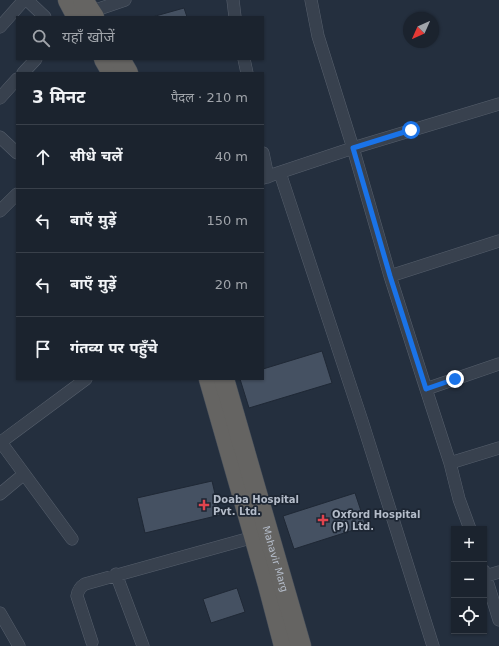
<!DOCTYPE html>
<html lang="hi">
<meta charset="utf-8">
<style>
body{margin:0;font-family:"DejaVu Sans","Noto Sans Devanagari",sans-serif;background:#242b36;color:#f1f3f6}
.controls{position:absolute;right:12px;bottom:12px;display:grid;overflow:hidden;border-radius:0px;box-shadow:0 1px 3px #0004}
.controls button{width:36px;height:36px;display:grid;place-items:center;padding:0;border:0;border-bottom:1px solid #39404a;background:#1b232e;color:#f1f3f6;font:20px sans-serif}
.compass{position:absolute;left:403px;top:12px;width:36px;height:36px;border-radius:50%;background:#1b232e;box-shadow:0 1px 3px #0004;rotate:225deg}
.stop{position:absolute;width:12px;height:12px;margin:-9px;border:3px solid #1a73e8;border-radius:50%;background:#fff}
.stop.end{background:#1a73e8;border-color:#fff;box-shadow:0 1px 4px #0008}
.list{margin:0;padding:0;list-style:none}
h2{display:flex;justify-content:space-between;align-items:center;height:52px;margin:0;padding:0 16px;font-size:17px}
h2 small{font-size:13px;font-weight:400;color:#a0a4aa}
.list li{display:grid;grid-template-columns:26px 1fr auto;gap:12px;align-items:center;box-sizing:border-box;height:64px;padding:0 16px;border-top:1px solid #39404a}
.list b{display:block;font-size:15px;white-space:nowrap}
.list em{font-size:13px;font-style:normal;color:#a0a4aa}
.icon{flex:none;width:22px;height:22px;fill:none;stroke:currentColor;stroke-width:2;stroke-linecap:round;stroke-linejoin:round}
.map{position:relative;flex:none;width:499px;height:646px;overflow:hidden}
.search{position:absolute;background:#1b232e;box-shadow:0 1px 3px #0004;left:16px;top:16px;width:248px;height:44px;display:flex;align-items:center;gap:10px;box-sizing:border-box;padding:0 14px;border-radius:0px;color:#a0a4aa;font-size:15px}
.panel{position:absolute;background:#1b232e;box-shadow:0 1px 3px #0004;left:16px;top:72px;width:248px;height:308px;border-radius:0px}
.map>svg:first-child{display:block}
</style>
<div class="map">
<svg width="499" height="646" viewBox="0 0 499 646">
<rect width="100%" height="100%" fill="#242f3e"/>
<!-- building -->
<path fill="#455162" stroke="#1f2835" d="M184,8l3,9h-35z
M322,351l10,32 -83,25 -9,-29h23v-10z
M212,481l8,34 -75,18 -8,-35z
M355,493l11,33 -72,23 -11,-33z
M237,588l8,24 -34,11 -8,-24z"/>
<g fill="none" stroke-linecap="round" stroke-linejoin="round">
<defs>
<path id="minor" d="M27,0l18,17
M233,0l2,17
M311,0l7,36 35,112 37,128 36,113 24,74 9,36 11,30
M90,12l35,-12
M0,27l24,-27
M244,59l3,14
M23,73l13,-14
M0,98l17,-19
M0,137l17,16
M263,153l5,24
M280,173l82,248 71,225
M263,178l90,-30 146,-44
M0,211l17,-17
M390,276l109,-35
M426,389l73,-25
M0,441l72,98
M1,442l85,-63
M450,463l49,-15
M0,494l24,-20
M484,571l15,49
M116,574l27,72
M486,576l13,-4
M0,613l19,33
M92,642l-15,-46c1,-6 3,-9 8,-12l169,-47"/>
<g id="trunk">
<path d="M68,0l9,17"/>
<path d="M83,0l11,17"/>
<path d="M104,59l8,14"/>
<path d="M120,59l8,14"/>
<path d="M209,379l59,206 16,61"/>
<path id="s1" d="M224,379l77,267"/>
</g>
</defs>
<!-- minor casing -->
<use href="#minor" stroke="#565f6c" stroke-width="13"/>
<!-- trunk casing -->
<use href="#trunk" stroke="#434c59" stroke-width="21"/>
<!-- minor -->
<use href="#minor" stroke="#38414e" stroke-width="12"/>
<!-- trunk -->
<use href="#trunk" stroke="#656462" stroke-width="20"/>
</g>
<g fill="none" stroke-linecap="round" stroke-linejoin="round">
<!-- route -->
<path stroke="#1a73e8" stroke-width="5" d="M411,130l-58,18 37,128 36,113 29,-10"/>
</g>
<!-- markers -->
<g fill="#e0444e" stroke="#1d2633" stroke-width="1.5">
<path d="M202 499h4v4h4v4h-4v4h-4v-4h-4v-4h4z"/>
<path d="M321 514h4v4h4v4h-4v4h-4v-4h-4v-4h4z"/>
</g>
<g text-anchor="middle" stroke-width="3.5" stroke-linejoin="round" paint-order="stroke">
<!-- poi labels -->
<g font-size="10" font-weight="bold" fill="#b4bcc9" stroke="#1d2633" text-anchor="start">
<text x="213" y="503">Doaba Hospital<tspan x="213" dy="12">Pvt. Ltd.</tspan></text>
<text x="332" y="518">Oxford Hospital<tspan x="332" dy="12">(P) Ltd.</tspan></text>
</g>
<!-- street labels -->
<g font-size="10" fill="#b4bcc9" stroke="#1d2633">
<text dy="4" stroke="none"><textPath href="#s1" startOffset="187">Mahavir Marg</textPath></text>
</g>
</g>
</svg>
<div class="controls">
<button>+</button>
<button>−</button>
<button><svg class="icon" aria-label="locate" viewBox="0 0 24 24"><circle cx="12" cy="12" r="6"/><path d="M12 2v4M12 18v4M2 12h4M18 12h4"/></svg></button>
</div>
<svg class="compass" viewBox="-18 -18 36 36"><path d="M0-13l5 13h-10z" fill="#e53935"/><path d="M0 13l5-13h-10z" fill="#a0a4aa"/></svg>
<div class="stop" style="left:411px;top:130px"></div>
<div class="stop end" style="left:455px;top:379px"></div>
<div class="search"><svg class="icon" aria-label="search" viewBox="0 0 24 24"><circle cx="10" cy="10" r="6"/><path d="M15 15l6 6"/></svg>यहाँ खोजें</div>
<section class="panel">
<h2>3 मिनट<small>पैदल · 210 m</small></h2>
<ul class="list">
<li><svg class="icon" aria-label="ahead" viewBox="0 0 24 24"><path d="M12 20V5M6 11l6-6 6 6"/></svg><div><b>सीधे चलें</b></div><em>40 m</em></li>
<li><svg class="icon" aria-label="left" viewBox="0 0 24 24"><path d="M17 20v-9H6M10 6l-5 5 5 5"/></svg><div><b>बाएँ मुड़ें</b></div><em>150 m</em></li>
<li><svg class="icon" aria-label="left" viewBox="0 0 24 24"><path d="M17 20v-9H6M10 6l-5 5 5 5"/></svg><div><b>बाएँ मुड़ें</b></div><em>20 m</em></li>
<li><svg class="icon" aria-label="arrive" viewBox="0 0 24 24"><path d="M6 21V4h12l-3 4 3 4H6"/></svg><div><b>गंतव्य पर पहुँचे</b></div></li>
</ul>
</section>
</div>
